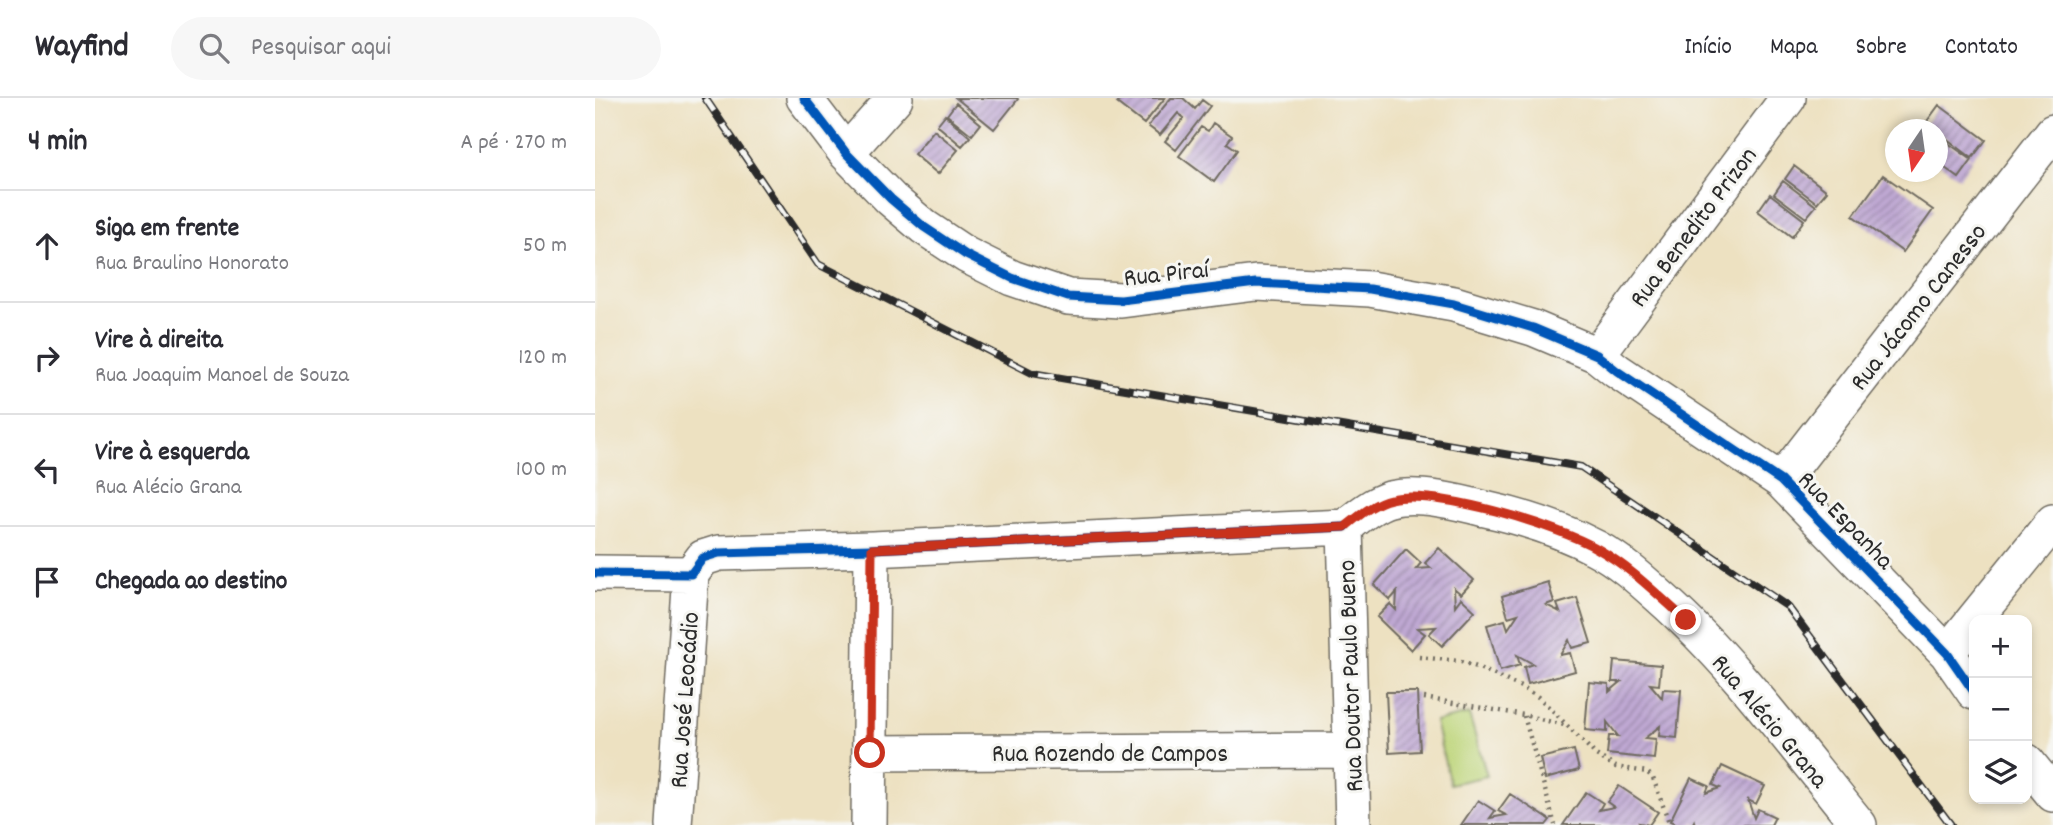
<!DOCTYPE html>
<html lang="pt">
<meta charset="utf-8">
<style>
body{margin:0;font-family:Dekko,sans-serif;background:#f7f7f7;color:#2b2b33}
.controls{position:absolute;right:21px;bottom:21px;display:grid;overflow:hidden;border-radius:14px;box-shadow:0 4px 10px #0003}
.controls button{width:63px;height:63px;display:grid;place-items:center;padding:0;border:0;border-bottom:2px solid #e1e1e2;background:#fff;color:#2b2b33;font:35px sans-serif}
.compass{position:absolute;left:1290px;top:21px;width:63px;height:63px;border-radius:50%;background:#fff;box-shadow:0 4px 10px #0003;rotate:193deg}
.stop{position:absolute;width:21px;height:21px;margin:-16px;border:5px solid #c8321e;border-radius:50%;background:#fff}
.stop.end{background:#c8321e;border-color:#fff;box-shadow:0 2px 7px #0008}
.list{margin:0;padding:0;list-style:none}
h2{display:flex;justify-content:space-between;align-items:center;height:91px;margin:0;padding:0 28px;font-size:30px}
h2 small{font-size:23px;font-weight:400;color:#7c7c81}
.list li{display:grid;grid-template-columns:46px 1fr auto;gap:21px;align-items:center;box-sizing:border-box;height:112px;padding:0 28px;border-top:2px solid #e1e1e2}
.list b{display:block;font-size:26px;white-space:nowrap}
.list p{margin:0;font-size:23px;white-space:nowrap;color:#7c7c81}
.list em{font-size:23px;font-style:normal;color:#7c7c81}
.icon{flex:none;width:38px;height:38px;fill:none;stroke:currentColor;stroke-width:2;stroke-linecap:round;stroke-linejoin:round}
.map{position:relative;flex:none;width:1458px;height:727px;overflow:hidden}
header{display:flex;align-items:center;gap:42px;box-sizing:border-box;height:98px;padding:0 35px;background:#fff;border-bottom:2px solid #e1e1e2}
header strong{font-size:33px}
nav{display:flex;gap:38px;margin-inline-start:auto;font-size:24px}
.search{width:490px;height:63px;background:#f7f7f7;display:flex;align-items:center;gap:18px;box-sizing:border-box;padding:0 24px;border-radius:38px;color:#7c7c81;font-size:26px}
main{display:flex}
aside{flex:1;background:#fff}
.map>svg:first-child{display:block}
</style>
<header>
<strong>Wayfind</strong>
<div class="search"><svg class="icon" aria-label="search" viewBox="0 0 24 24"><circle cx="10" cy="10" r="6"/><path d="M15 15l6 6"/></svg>Pesquisar aqui</div>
<nav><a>Início</a><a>Mapa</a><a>Sobre</a><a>Contato</a></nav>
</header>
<main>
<aside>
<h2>4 min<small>A pé · 270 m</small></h2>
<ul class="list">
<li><svg class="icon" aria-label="ahead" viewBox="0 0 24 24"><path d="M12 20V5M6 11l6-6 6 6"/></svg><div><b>Siga em frente</b><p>Rua Braulino Honorato</p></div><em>50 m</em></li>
<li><svg class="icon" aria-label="right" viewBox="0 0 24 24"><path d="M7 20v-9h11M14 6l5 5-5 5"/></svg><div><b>Vire à direita</b><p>Rua Joaquim Manoel de Souza</p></div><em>120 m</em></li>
<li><svg class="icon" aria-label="left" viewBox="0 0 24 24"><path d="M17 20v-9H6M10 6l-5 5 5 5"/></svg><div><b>Vire à esquerda</b><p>Rua Alécio Grana</p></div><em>100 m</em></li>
<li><svg class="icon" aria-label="arrive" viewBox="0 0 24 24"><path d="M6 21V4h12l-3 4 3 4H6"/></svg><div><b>Chegada ao destino</b></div></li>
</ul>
</aside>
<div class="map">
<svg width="1458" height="727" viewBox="0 0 1458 727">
<defs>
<pattern id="building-hatch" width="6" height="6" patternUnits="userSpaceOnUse" patternTransform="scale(1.75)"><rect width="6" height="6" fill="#bfa8d3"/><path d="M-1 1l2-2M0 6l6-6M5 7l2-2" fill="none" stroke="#9b89ab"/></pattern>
</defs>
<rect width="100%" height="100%" fill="#f6f6f2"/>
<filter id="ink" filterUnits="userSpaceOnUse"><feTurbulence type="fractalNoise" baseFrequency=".0143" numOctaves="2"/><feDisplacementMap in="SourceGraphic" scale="14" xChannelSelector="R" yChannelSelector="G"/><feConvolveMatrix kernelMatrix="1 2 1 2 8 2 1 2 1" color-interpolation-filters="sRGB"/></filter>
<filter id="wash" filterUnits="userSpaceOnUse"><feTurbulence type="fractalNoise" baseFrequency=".00686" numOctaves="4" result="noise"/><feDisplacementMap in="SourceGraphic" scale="28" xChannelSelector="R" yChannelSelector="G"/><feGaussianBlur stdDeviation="1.57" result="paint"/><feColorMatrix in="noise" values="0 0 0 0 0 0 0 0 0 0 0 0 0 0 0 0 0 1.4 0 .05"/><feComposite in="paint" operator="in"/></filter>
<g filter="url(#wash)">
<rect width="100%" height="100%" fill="#ede1c1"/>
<!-- garden -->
<path fill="#bed57a" stroke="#748052" stroke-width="2" d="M874,616l18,62 -37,8 -15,-62z"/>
<g id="blocks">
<!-- building -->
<path fill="url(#building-hatch)" d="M361,0h61l1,1 -24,30z
M526,0h44l-21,26 -27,-21z
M576,0h12l12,11 7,-9 8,6 -34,44 -11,-9 19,-23 -6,-5 -18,22 -12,-9z
M361,5l25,21 -9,11 -25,-20z
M1344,7l47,35 -14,18 -34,-26v-2l-13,-6z
M350,17l25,22 -8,9 -25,-21z
M618,25l19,13 -5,7 10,7 -23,32 -35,-26 22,-29 7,4z
M339,32l24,20 -20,24 -24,-20z
M1343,38l34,24 -13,18 -21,-15z
M1199,68l33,25 -10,12 -32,-24z
M1288,77l50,35 -30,42 -50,-36z
M1188,83l33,25 -10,12 -32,-24z
M1175,96l34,26 -12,17 -34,-26z
M844,450l35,32 -13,14 -7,-6 1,18 6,-8 14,13 -33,35 -13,-12 7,-7 -19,1 8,6 -14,16 -34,-33 13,-13 6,6 1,-18 -7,8 -16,-15 32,-36 15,14 -5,6 15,-1 -6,-5z
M953,484l6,20 -8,3 14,7 -3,-8 20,-6 14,45 -19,5 -3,-8 -9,15 10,-2 5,18 -47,13 -4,-17 9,-3 -16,-9 3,10 -20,6 -13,-46 18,-5 3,9 10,-15 -10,3 -6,-21z
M1019,563l47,4 -2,20 -9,-1 12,14 1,-9 18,1 -4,48 -18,-2 1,-10 -15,12 11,1 -2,20 -47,-5 2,-18h9l-11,-14v10l-22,-2 4,-48 20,2v8l12,-10h-9z
M791,594h31l3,59 -31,2z
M979,652l5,20 -34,9 -5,-21z
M1127,668l43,20 -9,18 -8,-4 6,18 4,-9 17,8 -4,8h-76l-1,-4 -2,4h-13l-9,-4 21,-43 18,8 -3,7 14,-5 -7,-3z
M1024,688l39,26 -9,13 -10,-2 1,2h-77l23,-33 17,11 -4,7 15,-3 -7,-5z
M915,696l40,26 -4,5h-85l17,-25 17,11 -5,7 16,-3 -8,-4z"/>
</g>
</g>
<g filter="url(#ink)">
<use href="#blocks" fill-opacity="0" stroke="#6f6b60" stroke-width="2"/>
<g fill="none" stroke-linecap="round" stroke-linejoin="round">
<defs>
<path id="minor" d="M209,0l42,55 45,46 33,28 42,28 46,23 56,19 53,3 135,-17 114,6 84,15 79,24 64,27 20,16 164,110 166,172 27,39
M251,55l49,-55
M1002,257l191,-257
M1186,383l272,-349
M750,429c14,-11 28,-23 45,-28 27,-7 68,3 95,10 37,8 77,21 111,39 23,12 43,30 63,48 76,67 136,151 200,229
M750,429l8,298
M0,475l96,1 12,-16 16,-5 153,-4 473,-22
M1352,555l106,-131
M275,655l481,-3
M1432,664l26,32
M79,727l17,-251
M274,727l3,-276"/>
</defs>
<!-- minor casing -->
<use href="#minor" stroke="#6f6b60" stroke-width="38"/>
<!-- path -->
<path stroke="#6f6b60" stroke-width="4.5" stroke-dasharray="2 5" stroke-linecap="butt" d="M824,559l39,4 19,6 44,20 17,10 13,12 45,46 20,12 31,5 6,6 17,47
M829,600l100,17 44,11
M929,618l31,109"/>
<!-- minor -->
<use href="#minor" stroke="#fff" stroke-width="35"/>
<defs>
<path id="rail" d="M110,0l113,166 214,109 549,94 207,140 163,218"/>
</defs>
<!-- rail casing -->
<use href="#rail" stroke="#2b2b2b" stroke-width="8"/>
<!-- rail -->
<use href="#rail" stroke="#f6f6f2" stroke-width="5" stroke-dasharray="16" stroke-linecap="butt"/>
<defs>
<path id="cycleway" d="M209,0l42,55 45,46 33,28 42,28 46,23 56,19 53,3 135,-17 114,6 84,15 79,24 64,27 20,16 164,110 166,172 27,39
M0,475l96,1 12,-16 16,-5 153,-4 473,-22"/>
</defs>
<!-- cycleway casing -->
<use href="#cycleway" stroke="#f6f6f2" stroke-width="13"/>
<!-- cycleway -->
<use href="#cycleway" stroke="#0057b8" stroke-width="9"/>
</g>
</g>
<g fill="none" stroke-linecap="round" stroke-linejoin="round" filter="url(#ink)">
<!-- route -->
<path stroke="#c8321e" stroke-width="9" d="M275,655l2,-204 473,-22c14,-11 28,-24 46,-28 44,-11 168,27 207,50 33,19 60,46 88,71"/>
</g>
<g text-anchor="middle" stroke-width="6" stroke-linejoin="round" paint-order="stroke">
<!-- street labels -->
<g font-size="26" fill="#2b2b2b" stroke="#f6f6f2">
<text transform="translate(1097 128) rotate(-53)" y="9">Rua Benedito Prizon</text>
<text transform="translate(571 174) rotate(-6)" y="9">Rua Piraí</text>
<text transform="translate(1322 208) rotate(-52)" y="9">Rua Jácomo Canesso</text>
<text transform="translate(1252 421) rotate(46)" y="9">Rua Espanha</text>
<text transform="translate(754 578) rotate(-92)" y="9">Rua Doutor Paulo Bueno</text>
<text transform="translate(88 602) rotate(-86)" y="9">Rua José Leocádio</text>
<text transform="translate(1176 622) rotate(50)" y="9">Rua Alécio Grana</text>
<text x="515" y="663">Rua Rozendo de Campos</text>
</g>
</g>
</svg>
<div class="controls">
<button>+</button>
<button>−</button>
<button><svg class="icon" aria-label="layers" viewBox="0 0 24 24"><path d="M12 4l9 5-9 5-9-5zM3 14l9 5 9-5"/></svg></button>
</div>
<svg class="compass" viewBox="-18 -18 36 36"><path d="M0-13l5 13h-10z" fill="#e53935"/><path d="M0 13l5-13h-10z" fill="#7c7c81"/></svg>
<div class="stop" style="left:275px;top:655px"></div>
<div class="stop end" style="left:1091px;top:522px"></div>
</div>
</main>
